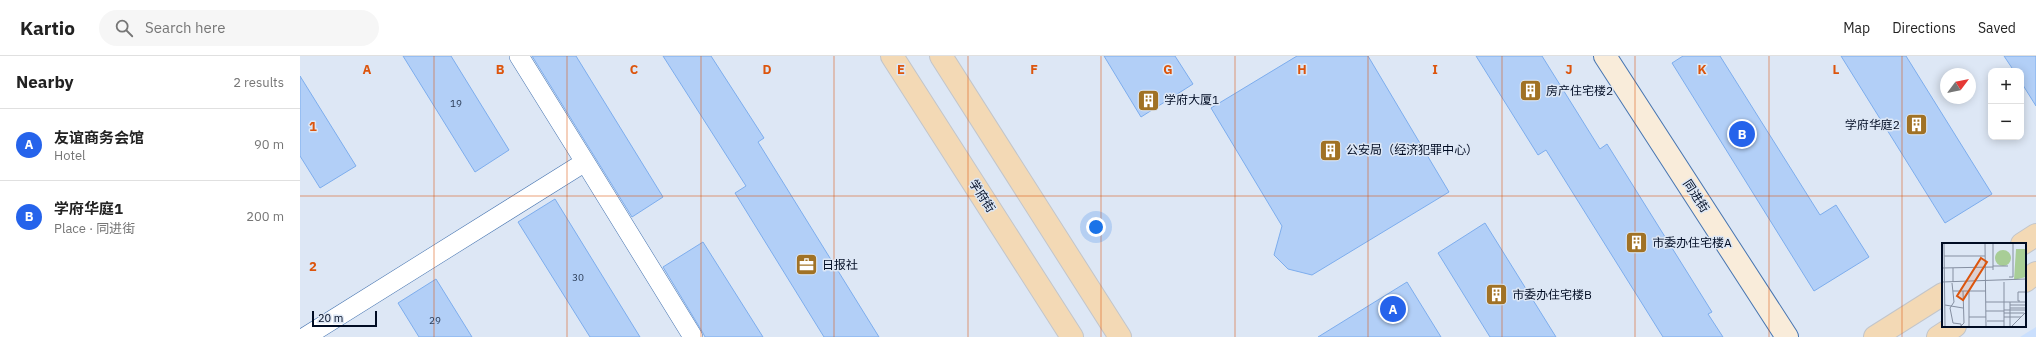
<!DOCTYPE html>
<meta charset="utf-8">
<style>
body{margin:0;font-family:"IBM Plex Sans","Noto Sans SC",sans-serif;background:#f6f6f6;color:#222}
.controls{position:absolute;right:12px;top:12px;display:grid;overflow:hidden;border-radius:8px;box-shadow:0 2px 10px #0003}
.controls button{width:36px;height:36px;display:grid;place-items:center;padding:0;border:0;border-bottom:1px solid #e0e0e0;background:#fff;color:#222;font:20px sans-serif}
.compass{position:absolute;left:1640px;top:12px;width:36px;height:36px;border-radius:50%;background:#fff;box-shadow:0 2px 10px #0003;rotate:58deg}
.scale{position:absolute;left:12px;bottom:10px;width:65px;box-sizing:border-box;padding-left:4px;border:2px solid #000c23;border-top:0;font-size:11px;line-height:14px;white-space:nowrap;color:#000c23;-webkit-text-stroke:3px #dde7f5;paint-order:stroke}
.you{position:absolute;left:796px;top:171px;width:14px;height:14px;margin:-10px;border:3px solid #fff;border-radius:50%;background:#1a73e8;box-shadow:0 0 0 6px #1a73e833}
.badge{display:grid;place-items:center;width:26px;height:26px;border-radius:50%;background:#2563eb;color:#fff;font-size:13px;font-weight:700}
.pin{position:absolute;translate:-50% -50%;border:2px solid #fff;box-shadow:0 1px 4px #0006}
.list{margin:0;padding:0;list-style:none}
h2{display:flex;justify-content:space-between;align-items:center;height:52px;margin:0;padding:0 16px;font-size:17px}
h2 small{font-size:13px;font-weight:400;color:#767676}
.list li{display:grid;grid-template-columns:26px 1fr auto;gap:12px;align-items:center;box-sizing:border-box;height:72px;padding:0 16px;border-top:1px solid #e0e0e0}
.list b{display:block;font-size:15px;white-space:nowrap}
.list p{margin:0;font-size:13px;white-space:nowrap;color:#767676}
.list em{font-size:13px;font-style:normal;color:#767676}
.icon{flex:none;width:22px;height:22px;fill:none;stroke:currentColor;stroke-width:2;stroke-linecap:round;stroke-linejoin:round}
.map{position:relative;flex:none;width:1736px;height:281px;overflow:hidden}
header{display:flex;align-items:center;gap:24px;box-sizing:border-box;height:56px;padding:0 20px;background:#fff;border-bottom:1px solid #e0e0e0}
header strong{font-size:19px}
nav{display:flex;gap:22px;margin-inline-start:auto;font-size:14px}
.search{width:280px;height:36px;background:#f6f6f6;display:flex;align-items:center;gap:10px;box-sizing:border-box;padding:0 14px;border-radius:22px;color:#767676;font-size:15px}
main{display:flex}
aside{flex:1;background:#fff}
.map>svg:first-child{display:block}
</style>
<header>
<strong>Kartio</strong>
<div class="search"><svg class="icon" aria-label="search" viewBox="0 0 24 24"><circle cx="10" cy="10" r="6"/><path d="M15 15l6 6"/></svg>Search here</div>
<nav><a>Map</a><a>Directions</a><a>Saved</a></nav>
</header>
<main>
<aside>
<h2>Nearby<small>2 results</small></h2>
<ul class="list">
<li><span class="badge">A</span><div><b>友谊商务会馆</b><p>Hotel</p></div><em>90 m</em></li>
<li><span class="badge">B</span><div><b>学府华庭1</b><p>Place · 同进街</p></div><em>200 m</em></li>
</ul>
</aside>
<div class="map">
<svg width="1736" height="281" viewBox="0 0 1736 281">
<rect width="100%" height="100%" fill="#dde7f5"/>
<!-- built -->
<path fill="#cadffd" d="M1736,271v10h-16z"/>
<!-- building -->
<path fill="#b2cff7" stroke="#7daded" d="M103,0h48l58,94 -34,22z
M232,0h44l87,141 -31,20z
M363,0h48l53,82 -6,4 121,195h-55l-89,-144 11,-7z
M804,0h71l18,28 -52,33z
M997,0h71l81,136 -137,83 -24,-6 -14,-14 8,-29 -71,-118z
M1176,0h66l58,93 7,-5 105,168 -4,2 15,23h-60l-117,-187 -8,5z
M1383,0h37l100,159 16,-10 33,52 -55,34 -142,-228z
M1541,0h65l86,138 -47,29z
M1704,0h32v50l-15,-24v-11h-7z
M0,20l56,90 -36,22 -20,-32z
M255,143l85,138h-50l-72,-115z
M1185,167l71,114h-66l-52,-84z
M403,186l60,95h-58l-2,-4 -40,-66z
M136,223l36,58h-53l-21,-34z
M1107,226l34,55h-123z"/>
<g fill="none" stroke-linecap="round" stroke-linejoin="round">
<defs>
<path id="street" d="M285,106l108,175
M5,281l280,-175 -66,-106"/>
<path id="secondary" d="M1305,0l182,281"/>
<path id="primary" d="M592,0l180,281
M641,0l179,281
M1722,188l14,-9
M1725,225l11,-8
M1575,281l68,-43
M1638,281l17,-11"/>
</defs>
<!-- street casing -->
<use href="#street" stroke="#4775b1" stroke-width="20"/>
<!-- secondary casing -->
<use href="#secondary" stroke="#4775b1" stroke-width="24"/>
<!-- primary casing -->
<use href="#primary" stroke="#c2c5ca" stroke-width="24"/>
<!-- street -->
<use href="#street" stroke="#fff" stroke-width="19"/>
<!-- secondary -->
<use href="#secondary" stroke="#f9ecda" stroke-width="22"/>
<!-- primary -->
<use href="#primary" stroke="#f3d9b5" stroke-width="22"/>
</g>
<!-- grid -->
<path fill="none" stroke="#dc550d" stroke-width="1" stroke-opacity="0.55" d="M134,0v281M267,0v281M401,0v281M534,0v281M668,0v281M801,0v281M935,0v281M1068,0v281M1202,0v281M1335,0v281M1469,0v281M1602,0v281M0,140h1736"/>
<!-- icons -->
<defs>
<symbol id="building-square" viewBox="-11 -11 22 22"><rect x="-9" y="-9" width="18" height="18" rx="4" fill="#a17225" stroke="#dde7f5"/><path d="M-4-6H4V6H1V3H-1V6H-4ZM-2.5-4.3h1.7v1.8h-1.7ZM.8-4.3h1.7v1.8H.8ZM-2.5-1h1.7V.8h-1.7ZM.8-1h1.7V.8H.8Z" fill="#fff"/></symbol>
<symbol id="office-square" viewBox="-11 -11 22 22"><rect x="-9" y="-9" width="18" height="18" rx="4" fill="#a17225" stroke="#dde7f5"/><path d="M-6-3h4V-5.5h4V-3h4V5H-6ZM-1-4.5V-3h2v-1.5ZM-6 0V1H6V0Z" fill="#fff"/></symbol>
</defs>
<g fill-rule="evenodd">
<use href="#building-square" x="1218" y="22" width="25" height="25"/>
<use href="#building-square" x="836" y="32" width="25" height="25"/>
<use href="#building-square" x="1604" y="56" width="25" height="25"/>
<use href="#building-square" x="1018" y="82" width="25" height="25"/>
<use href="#building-square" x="1324" y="174" width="25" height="25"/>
<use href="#office-square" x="494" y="196" width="25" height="25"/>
<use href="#building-square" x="1184" y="226" width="25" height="25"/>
</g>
<g text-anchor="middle" stroke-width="3" stroke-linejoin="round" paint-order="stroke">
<!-- number labels -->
<g font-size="10" fill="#2c3d58">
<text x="156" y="51">19</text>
<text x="278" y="225">30</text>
<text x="135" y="268">29</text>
</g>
<!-- poi labels -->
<g font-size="12" fill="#000c23" stroke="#dde7f5" text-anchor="start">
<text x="1246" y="39">房产住宅楼2</text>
<text x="864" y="48">学府大厦1</text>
<text x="1600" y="73" text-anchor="end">学府华庭2</text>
<text x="1046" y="98">公安局（经济犯罪中心）</text>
<text x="1352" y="191">市委办住宅楼A</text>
<text x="522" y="213">日报社</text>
<text x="1212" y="243">市委办住宅楼B</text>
</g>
<!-- street labels -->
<g font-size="12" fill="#000c23" stroke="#dde7f5">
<text transform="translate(682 140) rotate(57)" y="4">学府街</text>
<text transform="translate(1396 140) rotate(57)" y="4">同进街</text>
</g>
</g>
<!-- overview -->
<g transform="translate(1642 187)">
<rect width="84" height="84" fill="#dde7f5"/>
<path d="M74,6h10v28l-12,3zM53 15a8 8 0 1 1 16 0a8 8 0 1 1-16 0Z" fill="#a8cd96"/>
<path fill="none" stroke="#858fa1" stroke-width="1" d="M2,0l1,84M43,0l1,84M51,0v27M2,13h41M51,23h15M0,25l51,-1M11,25v14M67,34h4v-34M0,39l84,-3M62,39v45M10,40l2,19 -4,6 3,15 8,1v3M11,48h10l1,32 -3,3M21,48h23M27,48v36M78,58h-2v-9h8M44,59h40M68,59v25M3,62l18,3M68,62h16M68,65h16M62,67h22M44,68h18M62,70h20M27,74h17M62,74h17M45,78h17M69,84l15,-15"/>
<path fill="#dc550d" fill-opacity="0.15" stroke="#dc550d" stroke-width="2" d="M39,15l6,4 -24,38 -6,-4z"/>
<rect width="84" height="84" fill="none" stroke="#000c23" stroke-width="2"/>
</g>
<g font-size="13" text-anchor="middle" font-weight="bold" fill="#dc550d" stroke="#dde7f5" stroke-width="3" stroke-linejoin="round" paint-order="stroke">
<text x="67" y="18">A</text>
<text x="200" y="18">B</text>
<text x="334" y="18">C</text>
<text x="467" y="18">D</text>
<text x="601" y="18">E</text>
<text x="734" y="18">F</text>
<text x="868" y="18">G</text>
<text x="1002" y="18">H</text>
<text x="1135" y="18">I</text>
<text x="1269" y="18">J</text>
<text x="1402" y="18">K</text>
<text x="1536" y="18">L</text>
<text x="13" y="75">1</text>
<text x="13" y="215">2</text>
</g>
</svg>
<div class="controls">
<button>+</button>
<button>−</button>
</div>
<svg class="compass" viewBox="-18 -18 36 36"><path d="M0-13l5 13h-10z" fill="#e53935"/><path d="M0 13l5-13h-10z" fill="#767676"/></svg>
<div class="scale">20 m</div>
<div class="you"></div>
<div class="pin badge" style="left:1093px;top:253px">A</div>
<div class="pin badge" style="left:1442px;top:78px">B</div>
</div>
</main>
